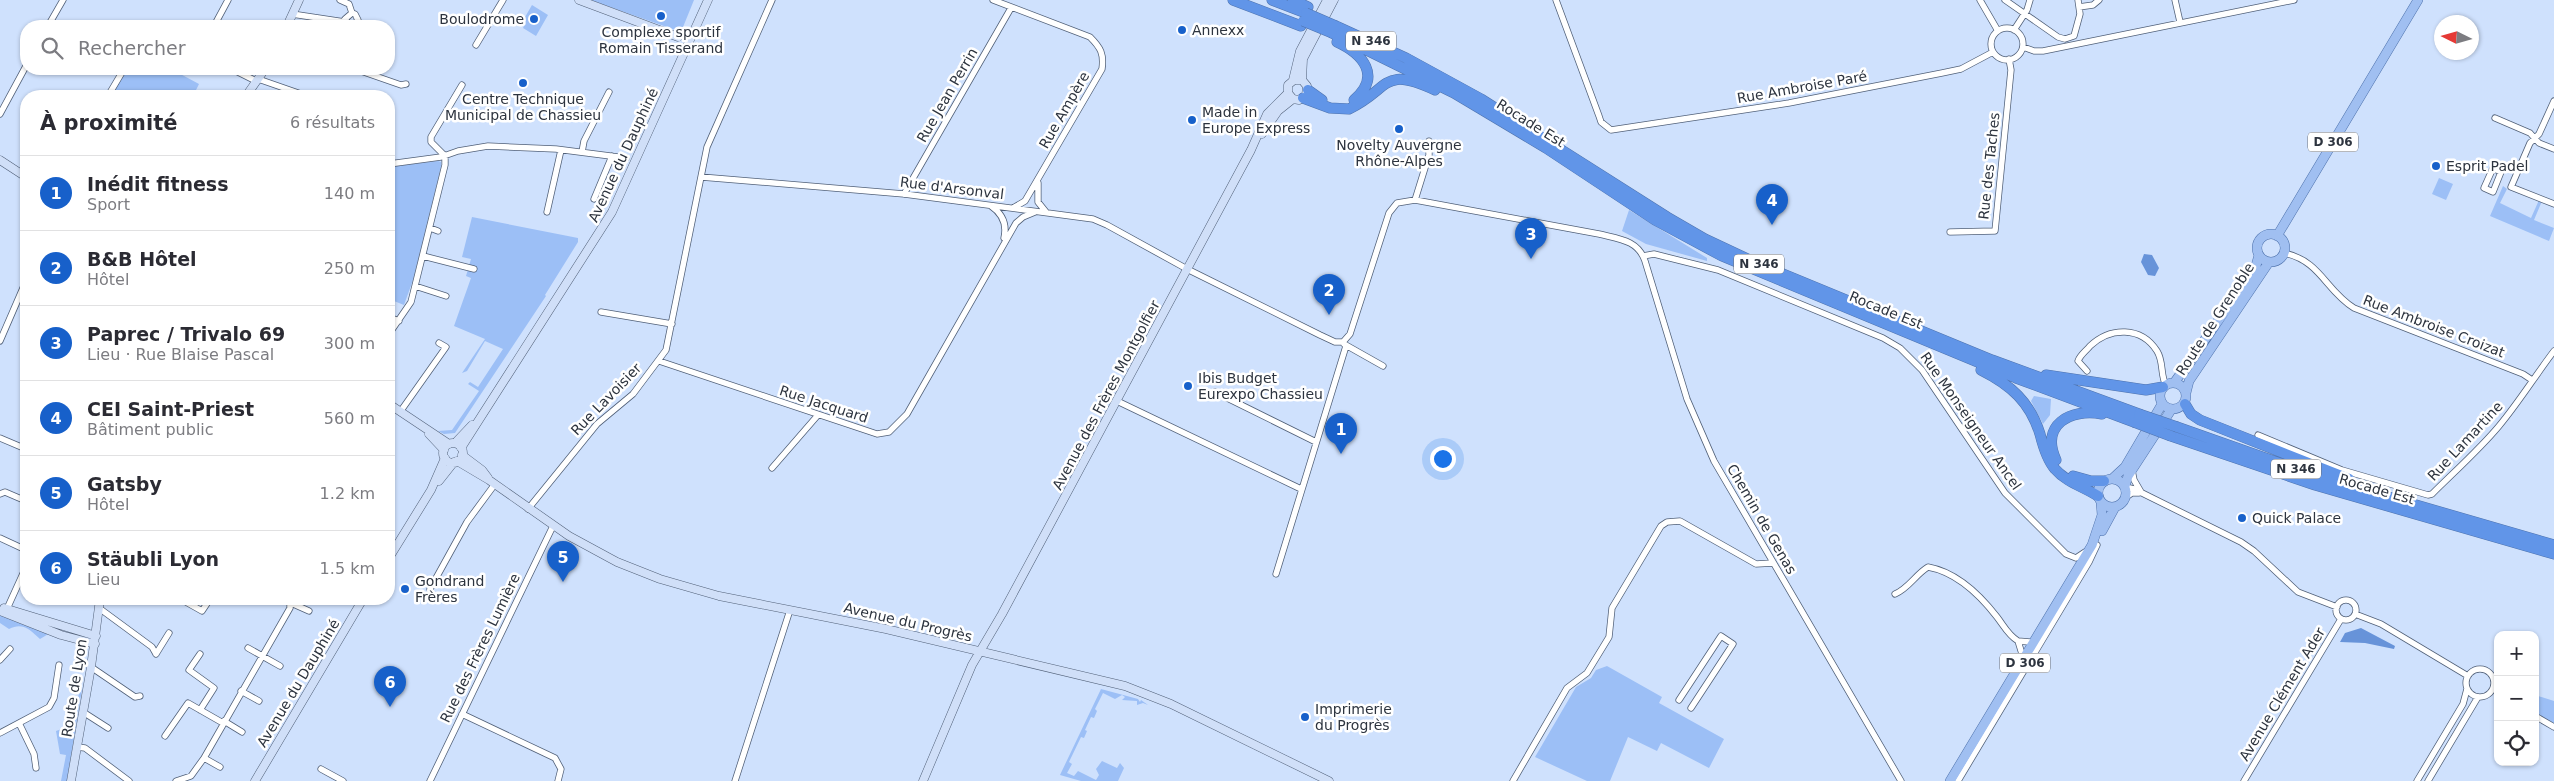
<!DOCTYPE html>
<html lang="fr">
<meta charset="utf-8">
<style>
body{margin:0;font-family:"DejaVu Sans",sans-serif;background:#f7f7f7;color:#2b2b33}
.controls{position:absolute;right:15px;bottom:15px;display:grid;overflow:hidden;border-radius:10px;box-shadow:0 1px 4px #0004}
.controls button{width:45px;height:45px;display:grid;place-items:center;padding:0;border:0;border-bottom:1px solid #e1e1e2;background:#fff;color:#2b2b33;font:25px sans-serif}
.compass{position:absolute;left:2434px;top:15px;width:45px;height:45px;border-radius:50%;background:#fff;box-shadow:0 1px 4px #0004;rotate:275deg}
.you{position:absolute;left:1442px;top:458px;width:18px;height:18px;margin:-12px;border:4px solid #fff;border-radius:50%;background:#1a73e8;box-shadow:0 0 0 8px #1a73e833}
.badge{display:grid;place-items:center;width:32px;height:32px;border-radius:50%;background:#1760ca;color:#fff;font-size:16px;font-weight:700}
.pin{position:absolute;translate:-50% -41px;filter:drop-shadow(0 1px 2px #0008)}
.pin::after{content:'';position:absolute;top:26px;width:18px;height:15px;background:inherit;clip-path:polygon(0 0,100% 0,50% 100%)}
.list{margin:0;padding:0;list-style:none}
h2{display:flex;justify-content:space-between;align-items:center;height:65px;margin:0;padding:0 20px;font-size:21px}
h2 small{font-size:16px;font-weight:400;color:#7c7c81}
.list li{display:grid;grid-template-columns:32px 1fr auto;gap:15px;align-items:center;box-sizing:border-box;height:75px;padding:0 20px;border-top:1px solid #e1e1e2}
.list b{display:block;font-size:19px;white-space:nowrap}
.list p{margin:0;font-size:16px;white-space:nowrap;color:#7c7c81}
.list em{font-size:16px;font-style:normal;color:#7c7c81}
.icon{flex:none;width:28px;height:28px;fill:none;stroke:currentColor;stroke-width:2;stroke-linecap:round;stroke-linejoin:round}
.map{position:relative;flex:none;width:2554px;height:781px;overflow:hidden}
.search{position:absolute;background:#fff;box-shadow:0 1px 4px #0004;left:20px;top:20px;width:375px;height:55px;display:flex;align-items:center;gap:12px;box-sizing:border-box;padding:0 18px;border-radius:20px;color:#7c7c81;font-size:19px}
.panel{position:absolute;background:#fff;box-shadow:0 1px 4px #0004;left:20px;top:90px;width:375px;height:515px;border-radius:20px}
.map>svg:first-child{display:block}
</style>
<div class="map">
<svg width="2554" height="781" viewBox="0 0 2554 781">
<rect width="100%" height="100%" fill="#cfe1fd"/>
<!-- green -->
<path fill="#9cbff6" d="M590,0h104l-13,32z
M532,5l16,10 -12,21 -13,-8 1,-2 -3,-2z
M125,69h46l28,15 -6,12h-83z
M438,161l3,1v5l-28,113 -9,25 -15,-6v-132z
M2439,178l14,6 -7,16 -14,-6z
M2503,186l4,3 -7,14 31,15 8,-18 3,1 -8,19 20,8 -5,13 -59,-25z
M1629,210l78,48v3l-61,-17 -24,-13z
M472,217l106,21v4l-33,53 1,1 -91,137 -11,1 -6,-3 14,-1 27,-39 -11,-7 2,-2 8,5 25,-38 -18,-8 -18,30 -5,2 23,-34 -31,-13 17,-48 -5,-2 5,-17 -9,-2z
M2034,396l17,3 -1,16 -7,9 -12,-23z
M0,614l50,19 -10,6c-10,-9 -17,-17 -31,-10l-9,-6z
M1607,666l55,31 -3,6 65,36 -15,29 -48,-25 -4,8 -29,-14 -18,44h-23l-52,-24 41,-70 15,-9 5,-8z
M82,689l-15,92h-6l5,-26 -6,-1 -4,-23 14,-5 6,-26z
M1101,689l37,10 2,3 1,-2 7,5 -5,-2 -6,2v-4l-15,-1 3,-3 -3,-2 -7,4 -12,-6 -8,16 2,2 -3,7 -3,-1 -6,13 2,1 -3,7 -3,-1 -12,25 3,2 -5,9 7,3 4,-5 18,9 3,-5 -3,-6 6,-8 15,7 3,-5 4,5 -6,13h-37l-21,-6z
M2535,695l19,6v23l-19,-11z"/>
<!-- water -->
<path fill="#6793d9" d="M2144,254l8,1 7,13 -4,8 -7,-1 -7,-13z
M2361,628l34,18 -1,3 -29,-6 -25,-1 5,-9z"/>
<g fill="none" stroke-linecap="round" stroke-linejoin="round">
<defs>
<path id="street" d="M340,0l9,4 3,9
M993,0l97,37c11,11 14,17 12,32l-77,132 -12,7
M1556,0l43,116 2,6 10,8 178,-27 153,-30 19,-4 32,-17
M1980,0l18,31
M2005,0l53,37 7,2 9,-3 6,-22 -2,-14
M2175,0l5,22
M2079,7l14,-2 6,-5
M292,14l53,8
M48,26l15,-26
M214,26l14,-26
M350,26l-5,-7 7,-6 3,1 3,6 -5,6
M1991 44a16 16 0 1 1 32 0a16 16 0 1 1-32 0Z
M2014,30l13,-20 3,-10
M476,45l27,-45
M2023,47l11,4h9l251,-51
M232,69l22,11h7l46,16
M355,69l46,16 5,-1
M108,96l16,-27
M2554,101l-15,33 -9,9 -19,44 43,17
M0,114l26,-48
M2495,118l35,15 9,10 15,6
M582,152l2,-11 25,-49
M445,156l-14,-14v-5l31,-52
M389,164l52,-7 17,-6 30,-5 68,3 70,9
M2493,168l8,4 -8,20 -9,-4z
M701,177l203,17 189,25 14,6 80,44 133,66 15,7h8
M1038,183v19l8,10
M904,194l107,-186
M594,199l18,-43
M1415,200l14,-45v-14
M991,206c12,8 16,19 13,32
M547,212l14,-62
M430,228l8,3
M1950,232l45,-1 16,-161 -2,-11
M2284,253c37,8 41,37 70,55l169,66 9,6
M423,256l51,13
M1643,256l11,-2 64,16 165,68 17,10 22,22 83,123 61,61 10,4 9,-6
M415,286l31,10
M601,312l71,12
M389,317l10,4
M389,334l22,-32 34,-137v-9
M0,341l26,-60
M1343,342l7,-8 39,-121 8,-10 18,-3 184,34c20,5 39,6 46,27l42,138 27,62 187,320
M1344,344l39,22
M659,361l218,73 12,-2 18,-18 109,-191 7,-6 12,-5
M2087,371l-9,-10c2,-6 8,-10 12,-15 20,-19 51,-20 67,5 7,11 3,24 9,34
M1215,392l101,50
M1117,401l184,88
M400,412l46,-65 -7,-4
M2258,435l84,35 86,25 4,-1c22,-22 47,-44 67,-68 20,-24 36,-50 55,-75
M0,438l26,11
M772,468l46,-53
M2132,470l2,10 7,12
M2125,487l9,2 107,53 13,9 44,41 39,15
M0,494l5,-2 21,9
M2126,497l6,-4h7
M528,509l69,-85 36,-30 33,-44 41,-203 65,-147
M0,538l26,12
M1276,574l70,-228
M430,589l37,-67 28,-38
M1895,594c14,-6 20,-19 33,-27 28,5 52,28 69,50 7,9 11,18 21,24
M2336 610a10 10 0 1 1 20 0a10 10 0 1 1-20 0Z
M186,602l16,9 8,-12
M291,603l18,8
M99,608l53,39 4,7
M6,611l20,-44
M2355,614l26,10 87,52
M248,648l32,18
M156,654l13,-21
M200,654l-11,16 25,18 -14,22
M2022,654l-4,-13 12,1
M0,660l10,-11
M91,667l44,30 5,-1
M2466 683a14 14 0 1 1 28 0a14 14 0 1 1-28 0Z
M241,691l18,10
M1679,700l42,-64 12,8 -42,64
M83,712l25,16
M462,714l93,44 6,11 -3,12
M2535,716l19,11
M224,721l18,11
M19,723l15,31 2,14
M0,733l49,-26 5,-9 5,-33
M165,736l23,-33 35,20
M77,747l8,1 44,33
M204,758l16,9
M321,769l22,12
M176,781l15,-5 13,-18 86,-150v-9
M430,781l123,-255
M735,781l55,-171
M1513,781l54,-93 20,-15 22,-36 3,-29 49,-82 6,-4 13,-1 76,43 17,-1
M1958,781l131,-219 8,-17
M2244,781l97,-162
M2417,781l46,-77 4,-15
M2428,781l50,-84"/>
<path id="secondary" d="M579,0l99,37
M287,26l12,-26
M1293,80l7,-29 27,-51
M1302,80l1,-21 31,-59
M246,96l19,-27
M1262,134l16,-23 15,-12 6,1 7,-4 1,-10 -5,-6h-8l-6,5v8l5,6
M0,160l26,17
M389,404l60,40
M429,434l15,16
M455,443l17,-18
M443 453a10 10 0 1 1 20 0a10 10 0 1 1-20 0Z
M461,448l151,-236 96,-212
M462,455l20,15 6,8
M457,461l32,19 80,56 48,26 43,17 59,17 167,33 239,57 46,18 158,77
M439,481l15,-19
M389,558l42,-68 14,-32
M4,608l92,28
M0,611l61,24 34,9
M71,781l20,-114 9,-68
M255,781l108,-182
M923,781l49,-116 30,-51 249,-464 16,-36 21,-21"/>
<path id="primary" d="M2257 248a14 14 0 1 1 28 0a14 14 0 1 1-28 0Z
M2277,236l141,-236
M2160 396a13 13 0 1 1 26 0a13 13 0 1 1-26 0Z
M2174,383l81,-114 4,-14
M2186,393l3,-12 80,-119
M2098 493a14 14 0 1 1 28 0a14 14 0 1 1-28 0Z
M2112,479l13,-12 37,-63
M2125,486l3,-10 43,-66
M2102,531l13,-24
M1950,781l142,-236 10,-30 -1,-12"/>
<path id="highway" d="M1233,0l68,26
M1272,0l34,13
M1293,0l15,7
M1336,26l70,32 75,41 186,118 38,22 49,23 238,98 147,54
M1332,33l122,60 92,55 109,72 67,36 294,122 118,44
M1337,42c26,12 45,34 17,58
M1308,90l14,10
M1303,98l27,10 19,1c42,-20 32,-44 86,-19
M1981,370c30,15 49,32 59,64 3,12 7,26 15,35 11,13 29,18 43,27
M2046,375l100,15 17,-3
M2185,404l6,10 9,6 149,59
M2177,427l139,49 238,69
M2171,436l144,49 239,69
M2056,460c-16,-35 14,-52 46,-46
M2073,476l18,5h13"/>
</defs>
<!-- street casing -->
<use href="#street" stroke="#516078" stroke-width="7"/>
<!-- secondary casing -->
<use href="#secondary" stroke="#516078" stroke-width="9"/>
<!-- primary casing -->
<use href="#primary" stroke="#4f73ad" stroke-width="10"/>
<!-- highway casing -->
<use href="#highway" stroke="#4f73ad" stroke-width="11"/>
<!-- street -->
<use href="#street" stroke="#fff" stroke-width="5.5"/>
<!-- secondary -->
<use href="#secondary" stroke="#d0dff8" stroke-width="8"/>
<!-- primary -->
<use href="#primary" stroke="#a0bff1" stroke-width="9"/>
<!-- highway -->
<use href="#highway" stroke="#6195e8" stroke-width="10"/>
<defs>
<path id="highway-bridge" d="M1306,13l30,13
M1303,21l29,12
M2139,414l38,13
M2134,422l37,14"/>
</defs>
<!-- highway-bridge casing -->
<use href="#highway-bridge" stroke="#4f73ad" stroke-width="11" stroke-linecap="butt"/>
<!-- highway-bridge -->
<use href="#highway-bridge" stroke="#6195e8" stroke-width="10"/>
</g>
<!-- markers -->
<g fill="#1760ca" stroke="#fff" stroke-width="2">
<circle cx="661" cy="16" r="5"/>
<circle cx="534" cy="19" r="5"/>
<circle cx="1182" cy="30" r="5"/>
<circle cx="523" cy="83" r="5"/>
<circle cx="1192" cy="120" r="5"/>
<circle cx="1399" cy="129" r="5"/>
<circle cx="2436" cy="166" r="5"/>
<circle cx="1188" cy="386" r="5"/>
<circle cx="2242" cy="518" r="5"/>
<circle cx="405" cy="589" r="5"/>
<circle cx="1305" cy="717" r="5"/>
</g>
<g text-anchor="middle" stroke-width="5" stroke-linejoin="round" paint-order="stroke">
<!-- shield labels -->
<g fill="#fff" stroke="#6c7179" stroke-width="1">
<rect x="1346" y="31.5" width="50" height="19" rx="4"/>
<rect x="2308" y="132.5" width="50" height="19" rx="4"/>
<rect x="1734" y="254.5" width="50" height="19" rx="4"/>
<rect x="2271" y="459.5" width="50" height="19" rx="4"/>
<rect x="2000" y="653.5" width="50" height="19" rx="4"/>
</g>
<g font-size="12" font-weight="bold" fill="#2d343f">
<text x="1371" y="45">N 346</text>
<text x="2333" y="146">D 306</text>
<text x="1759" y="268">N 346</text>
<text x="2296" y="473">N 346</text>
<text x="2025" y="667">D 306</text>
</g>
<!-- poi labels -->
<g font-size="14" fill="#2d343f" stroke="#fff" text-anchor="start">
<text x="524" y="24" text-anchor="end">Boulodrome</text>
<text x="1192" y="35">Annexx</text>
<text x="661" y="37" text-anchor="middle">Complexe sportif<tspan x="661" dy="16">Romain Tisserand</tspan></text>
<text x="523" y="104" text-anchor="middle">Centre Technique<tspan x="523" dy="16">Municipal de Chassieu</tspan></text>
<text x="1202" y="117">Made in<tspan x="1202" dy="16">Europe Express</tspan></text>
<text x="1399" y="150" text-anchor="middle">Novelty Auvergne<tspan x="1399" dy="16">Rhône-Alpes</tspan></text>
<text x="2446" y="171">Esprit Padel</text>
<text x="1198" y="383">Ibis Budget<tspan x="1198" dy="16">Eurexpo Chassieu</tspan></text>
<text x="2252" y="523">Quick Palace</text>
<text x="415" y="586">Gondrand<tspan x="415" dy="16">Frères</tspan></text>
<text x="1315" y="714">Imprimerie<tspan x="1315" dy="16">du Progrès</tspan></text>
</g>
<!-- street labels -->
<g font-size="14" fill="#2d343f" stroke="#fff">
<text transform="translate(1802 87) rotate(-10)" y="5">Rue Ambroise Paré</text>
<text transform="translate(947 95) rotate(-60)" y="5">Rue Jean Perrin</text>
<text transform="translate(1064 110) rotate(-60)" y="5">Rue Ampère</text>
<text transform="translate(1531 123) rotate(32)" y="5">Rocade Est</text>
<text transform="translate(623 155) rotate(-65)" y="5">Avenue du Dauphiné</text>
<text transform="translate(1989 166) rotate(-84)" y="5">Rue des Taches</text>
<text transform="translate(952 188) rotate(7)" y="5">Rue d'Arsonval</text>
<text transform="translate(1886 310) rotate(22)" y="5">Rocade Est</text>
<text transform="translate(2215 319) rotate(-57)" y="5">Route de Grenoble</text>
<text transform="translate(2434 326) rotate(21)" y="5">Rue Ambroise Croizat</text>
<text transform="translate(1106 395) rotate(-62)" y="5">Avenue des Frères Montgolfier</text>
<text transform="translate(606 399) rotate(-46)" y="5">Rue Lavoisier</text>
<text transform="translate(824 404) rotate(18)" y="5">Rue Jacquard</text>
<text transform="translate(1971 421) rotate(55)" y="5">Rue Monseigneur Ancel</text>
<text transform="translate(2465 441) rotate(-47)" y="5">Rue Lamartine</text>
<text transform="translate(2377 489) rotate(16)" y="5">Rocade Est</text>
<text transform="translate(1762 519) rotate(60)" y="5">Chemin de Genas</text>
<text transform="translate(908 622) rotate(13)" y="5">Avenue du Progrès</text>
<text transform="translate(480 648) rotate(-64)" y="5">Rue des Frères Lumière</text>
<text transform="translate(298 683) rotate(-59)" y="5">Avenue du Dauphiné</text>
<text transform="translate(74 688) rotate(-81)" y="5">Route de Lyon</text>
<text transform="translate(2282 694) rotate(-59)" y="5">Avenue Clément Ader</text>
</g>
</g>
</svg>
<div class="controls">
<button>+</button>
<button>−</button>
<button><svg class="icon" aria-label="locate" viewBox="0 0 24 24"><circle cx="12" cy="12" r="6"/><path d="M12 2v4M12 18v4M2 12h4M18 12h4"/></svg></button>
</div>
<svg class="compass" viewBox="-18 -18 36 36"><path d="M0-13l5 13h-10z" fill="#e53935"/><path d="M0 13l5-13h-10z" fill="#7c7c81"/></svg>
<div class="you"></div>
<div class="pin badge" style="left:1341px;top:454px">1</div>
<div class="pin badge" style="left:1329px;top:315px">2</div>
<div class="pin badge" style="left:1531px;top:259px">3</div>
<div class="pin badge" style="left:1772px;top:225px">4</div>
<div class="pin badge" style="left:563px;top:582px">5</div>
<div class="pin badge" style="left:390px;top:707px">6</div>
<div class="search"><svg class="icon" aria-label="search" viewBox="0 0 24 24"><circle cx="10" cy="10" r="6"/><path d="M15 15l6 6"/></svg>Rechercher</div>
<section class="panel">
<h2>À proximité<small>6 résultats</small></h2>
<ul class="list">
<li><span class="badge">1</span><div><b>Inédit fitness</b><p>Sport</p></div><em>140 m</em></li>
<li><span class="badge">2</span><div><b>B&amp;B Hôtel</b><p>Hôtel</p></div><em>250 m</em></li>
<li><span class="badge">3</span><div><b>Paprec / Trivalo 69</b><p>Lieu · Rue Blaise Pascal</p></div><em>300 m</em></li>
<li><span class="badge">4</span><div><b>CEI Saint-Priest</b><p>Bâtiment public</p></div><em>560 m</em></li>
<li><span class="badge">5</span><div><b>Gatsby</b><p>Hôtel</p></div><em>1.2 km</em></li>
<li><span class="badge">6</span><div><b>Stäubli Lyon</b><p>Lieu</p></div><em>1.5 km</em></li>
</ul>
</section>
</div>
